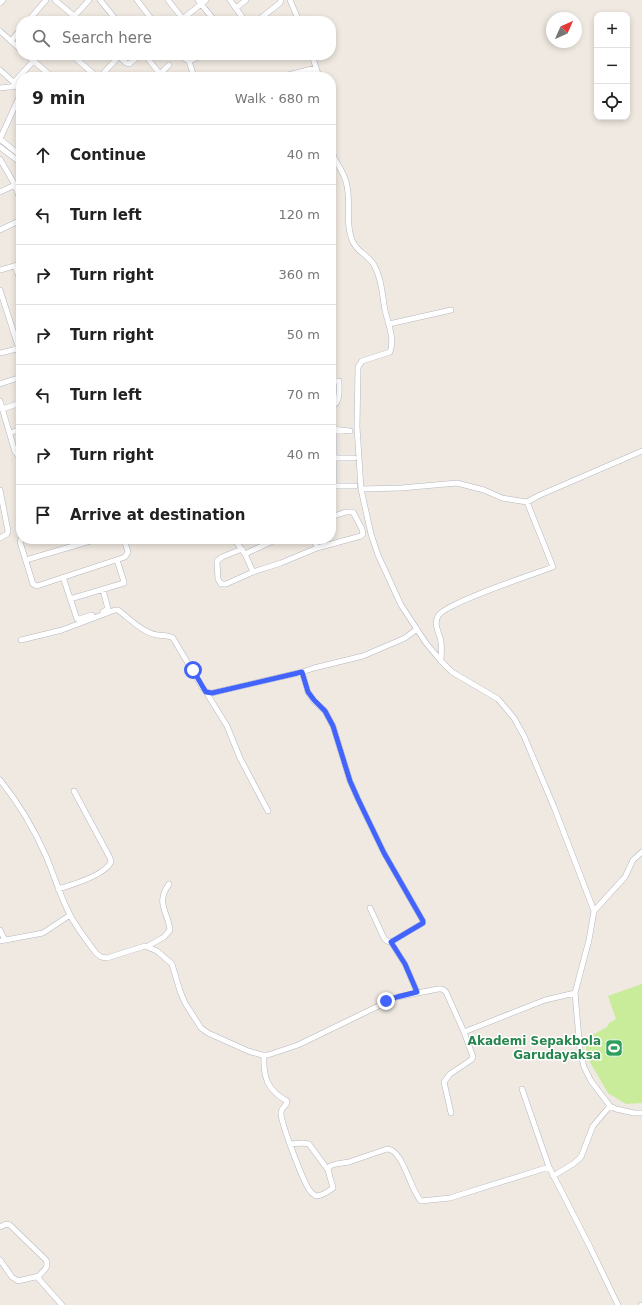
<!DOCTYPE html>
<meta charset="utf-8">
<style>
body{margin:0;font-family:"DejaVu Sans",sans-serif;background:#f6f6f6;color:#222}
.controls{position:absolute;right:12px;top:12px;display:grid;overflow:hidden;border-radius:8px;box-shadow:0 2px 6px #0003}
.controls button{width:36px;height:36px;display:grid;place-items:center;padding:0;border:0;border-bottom:1px solid #e0e0e0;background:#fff;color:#222;font:20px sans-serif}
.compass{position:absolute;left:546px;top:12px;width:36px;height:36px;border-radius:50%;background:#fff;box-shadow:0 2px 6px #0003;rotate:45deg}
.stop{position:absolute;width:12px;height:12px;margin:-9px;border:3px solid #4264fb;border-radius:50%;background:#fff}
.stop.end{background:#4264fb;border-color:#fff;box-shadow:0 1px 4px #0008}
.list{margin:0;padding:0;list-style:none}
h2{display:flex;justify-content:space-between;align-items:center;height:52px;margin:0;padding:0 16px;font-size:17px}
h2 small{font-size:13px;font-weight:400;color:#767676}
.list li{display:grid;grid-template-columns:26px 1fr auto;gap:12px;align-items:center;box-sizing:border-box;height:60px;padding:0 16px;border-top:1px solid #e0e0e0}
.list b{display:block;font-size:15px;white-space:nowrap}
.list em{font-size:13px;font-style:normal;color:#767676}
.icon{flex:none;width:22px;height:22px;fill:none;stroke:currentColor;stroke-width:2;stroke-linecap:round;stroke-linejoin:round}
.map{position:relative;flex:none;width:642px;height:1305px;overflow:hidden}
.search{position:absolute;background:#fff;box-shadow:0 2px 6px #0003;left:16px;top:16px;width:320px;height:44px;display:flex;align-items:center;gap:10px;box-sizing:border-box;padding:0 14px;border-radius:16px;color:#767676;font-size:15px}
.panel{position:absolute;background:#fff;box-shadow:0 2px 6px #0003;left:16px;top:72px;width:320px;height:472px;border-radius:16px}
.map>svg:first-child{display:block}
</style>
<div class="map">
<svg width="642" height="1305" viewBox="0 0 642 1305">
<rect width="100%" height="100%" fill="#efe9e1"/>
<!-- pitch -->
<path fill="#c9ec9a" d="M642,984v119l-16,1 -18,-11 -21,-36 -2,-18 22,-12 2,-4 7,-4 -8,-23z"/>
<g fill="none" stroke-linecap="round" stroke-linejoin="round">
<defs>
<path id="minor" d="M55,0l19,16
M100,0l17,21
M137,0l16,21
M168,0l15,19
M198,0l3,4 5,-4
M230,0l15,21
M290,0l9,21
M0,3l3,-3
M236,8l10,-8
M28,21l18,-21
M70,21l19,-21
M180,21l21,-17 14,17
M257,21l23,-18 1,-3
M0,31l21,19
M11,41l10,-12
M27,55l25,22
M72,55l25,22
M145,55l15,19 -2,3
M181,55l4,4 4,2 5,16
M312,55l7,22
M119,56l7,7 3,1 11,-9
M189,61l15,-6
M0,70l21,19
M160,74l9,-9
M100,77l20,-22
M280,77l36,-9
M14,82l25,-27
M0,88l18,-2
M0,139l21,-46
M0,139l21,17
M0,147l21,16
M331,150c4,13 14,22 16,36 4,18 -2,36 5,54 4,12 17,15 22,25 8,14 8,30 11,45 3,14 10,28 5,42l-28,9 -4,6 -1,60 4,62 10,45 7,21 23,50 25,38 15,18 11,11 46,27 16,19 10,18 30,71 40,104 -5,29 -14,53 5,57 4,17 7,14 19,25 6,3 18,4h8
M0,159l15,26 6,17
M0,192l15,-7
M0,230l21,-10
M15,266l6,16
M0,270l21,-6
M0,290l19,59
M389,324l62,-14
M0,353l21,-5
M331,381h8c0,9 2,23 -8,25
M0,384l21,-7
M0,401l15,51 2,2 4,1
M2,409l19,-6
M332,429l18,2
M10,433l11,-4
M334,458h20
M332,486h23
M334,486v-57
M361,489l40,-1 56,-5 27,7 18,8 25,4 13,-7 102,-44
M0,490l8,41 -1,3 -7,4
M21,539l-1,3 13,42 4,2 88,-29 3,-5 -4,-13
M234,539l11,15 8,18
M314,539l3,9
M242,549l-20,8 -5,4 1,18 3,5h5l27,-12 28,-9 36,-15 44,-12 2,-2 -1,-5 -9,-17h-7l-15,5
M245,554l32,-15
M26,560l71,-21
M63,577l14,42h2l13,-4
M103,590l5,19 -5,3
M70,599l54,-16v-1l-7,-22
M21,640l41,-10 53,-20h3c12,9 24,22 39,25 5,1 11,0 16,3l29,49 4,5 6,1 90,-21 12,-4 49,-12 42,-18 12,-9
M441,661c0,-6 1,-13 0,-19 -1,-9 -8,-16 -3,-26 7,-13 96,-42 115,-49l-26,-65
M302,672l6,20 6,9 11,10 8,15 17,55 8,18 26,54 39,68v2l-32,19 14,22 12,28
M206,692l21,34 13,32 28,53
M0,780c18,22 34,49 46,76 8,19 14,40 24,59 7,13 17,26 26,38l5,4 6,1 38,-12 12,5 15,13 8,27 5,12 16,25 7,5 40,18 14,4h6l30,-10 99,-48 41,-8h4l4,3 18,40
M58,889c14,-4 47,-14 53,-27l-1,-4 -36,-67
M370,908l14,30 3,3 4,1
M594,911l31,-34 8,-17 9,-8
M0,930l5,10
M0,941l43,-8 27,-18
M148,946l16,-9 6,-7c-2,-19 -15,-26 -1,-46
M264,1055c-1,22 3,35 23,46v2c-2,3 -6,6 -6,10 0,10 23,72 30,79 0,1 4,3 5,4 5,0 13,-5 17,-8l-5,-18 2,-4 6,-2 13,-2 38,-13c16,0 23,41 34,52l29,-3 99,-31 42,82 27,56
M522,1089l27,78
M451,1113l-7,-31 6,-8 21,-14 2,-3 -9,-25 81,-32 30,-7
M290,1144l12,-1 7,1 19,26
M553,1176l20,-12 8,-7 12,-31 17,-20
M0,1227l6,-3 4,1 36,35c4,10 -6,11 -8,18l24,27
M0,1260l12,17 6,4 21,-5
M641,1305h1"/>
</defs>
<!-- minor casing -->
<use href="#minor" stroke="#b4b7c1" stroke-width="6"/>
<!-- minor -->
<use href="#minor" stroke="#fff" stroke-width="5"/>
</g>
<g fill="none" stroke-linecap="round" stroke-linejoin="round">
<!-- route -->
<path stroke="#4264fb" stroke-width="5" d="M193,670l11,19 2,3 6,1 90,-21 6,20 6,8 11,11 8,15 17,55 8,18 26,54 39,68v2l-32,19 14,22 12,28 -20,5 -11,4"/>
</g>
<!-- icons -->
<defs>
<symbol id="stadium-square" viewBox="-11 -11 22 22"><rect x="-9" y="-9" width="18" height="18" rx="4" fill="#2e9e5b" stroke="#fff"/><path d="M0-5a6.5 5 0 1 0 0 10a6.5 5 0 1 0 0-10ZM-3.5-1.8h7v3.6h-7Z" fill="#fff"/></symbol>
</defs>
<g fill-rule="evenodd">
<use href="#stadium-square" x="604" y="1038" width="20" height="20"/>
</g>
<g text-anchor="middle" stroke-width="3" stroke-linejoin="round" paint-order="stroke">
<!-- leisure labels -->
<g font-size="12" font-weight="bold" fill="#27864d" stroke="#fff" text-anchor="end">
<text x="601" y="1045">Akademi Sepakbola<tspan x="601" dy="14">Garudayaksa</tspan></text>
</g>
</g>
</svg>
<div class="controls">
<button>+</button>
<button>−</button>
<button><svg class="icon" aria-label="locate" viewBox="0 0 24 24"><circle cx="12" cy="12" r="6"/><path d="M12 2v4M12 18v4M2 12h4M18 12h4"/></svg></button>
</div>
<svg class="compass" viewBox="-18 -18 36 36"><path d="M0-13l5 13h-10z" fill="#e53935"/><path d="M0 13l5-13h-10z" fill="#767676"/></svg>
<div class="stop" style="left:193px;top:670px"></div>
<div class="stop end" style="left:386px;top:1001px"></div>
<div class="search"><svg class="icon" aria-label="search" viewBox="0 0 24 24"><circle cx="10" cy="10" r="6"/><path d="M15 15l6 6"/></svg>Search here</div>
<section class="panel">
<h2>9 min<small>Walk · 680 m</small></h2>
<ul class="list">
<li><svg class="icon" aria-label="ahead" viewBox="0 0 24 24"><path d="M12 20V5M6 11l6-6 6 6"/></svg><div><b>Continue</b></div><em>40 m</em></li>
<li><svg class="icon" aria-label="left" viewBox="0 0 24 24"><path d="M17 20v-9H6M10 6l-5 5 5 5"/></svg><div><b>Turn left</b></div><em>120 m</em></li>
<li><svg class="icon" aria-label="right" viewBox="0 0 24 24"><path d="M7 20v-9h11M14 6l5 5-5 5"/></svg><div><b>Turn right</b></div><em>360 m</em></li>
<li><svg class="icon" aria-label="right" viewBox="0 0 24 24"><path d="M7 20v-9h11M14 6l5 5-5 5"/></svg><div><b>Turn right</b></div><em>50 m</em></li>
<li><svg class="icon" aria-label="left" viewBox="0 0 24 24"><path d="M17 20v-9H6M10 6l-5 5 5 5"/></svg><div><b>Turn left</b></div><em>70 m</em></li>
<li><svg class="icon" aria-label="right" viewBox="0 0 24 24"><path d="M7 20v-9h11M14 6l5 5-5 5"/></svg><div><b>Turn right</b></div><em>40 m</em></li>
<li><svg class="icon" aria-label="arrive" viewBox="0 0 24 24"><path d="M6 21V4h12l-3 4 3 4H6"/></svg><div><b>Arrive at destination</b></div></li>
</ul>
</section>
</div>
